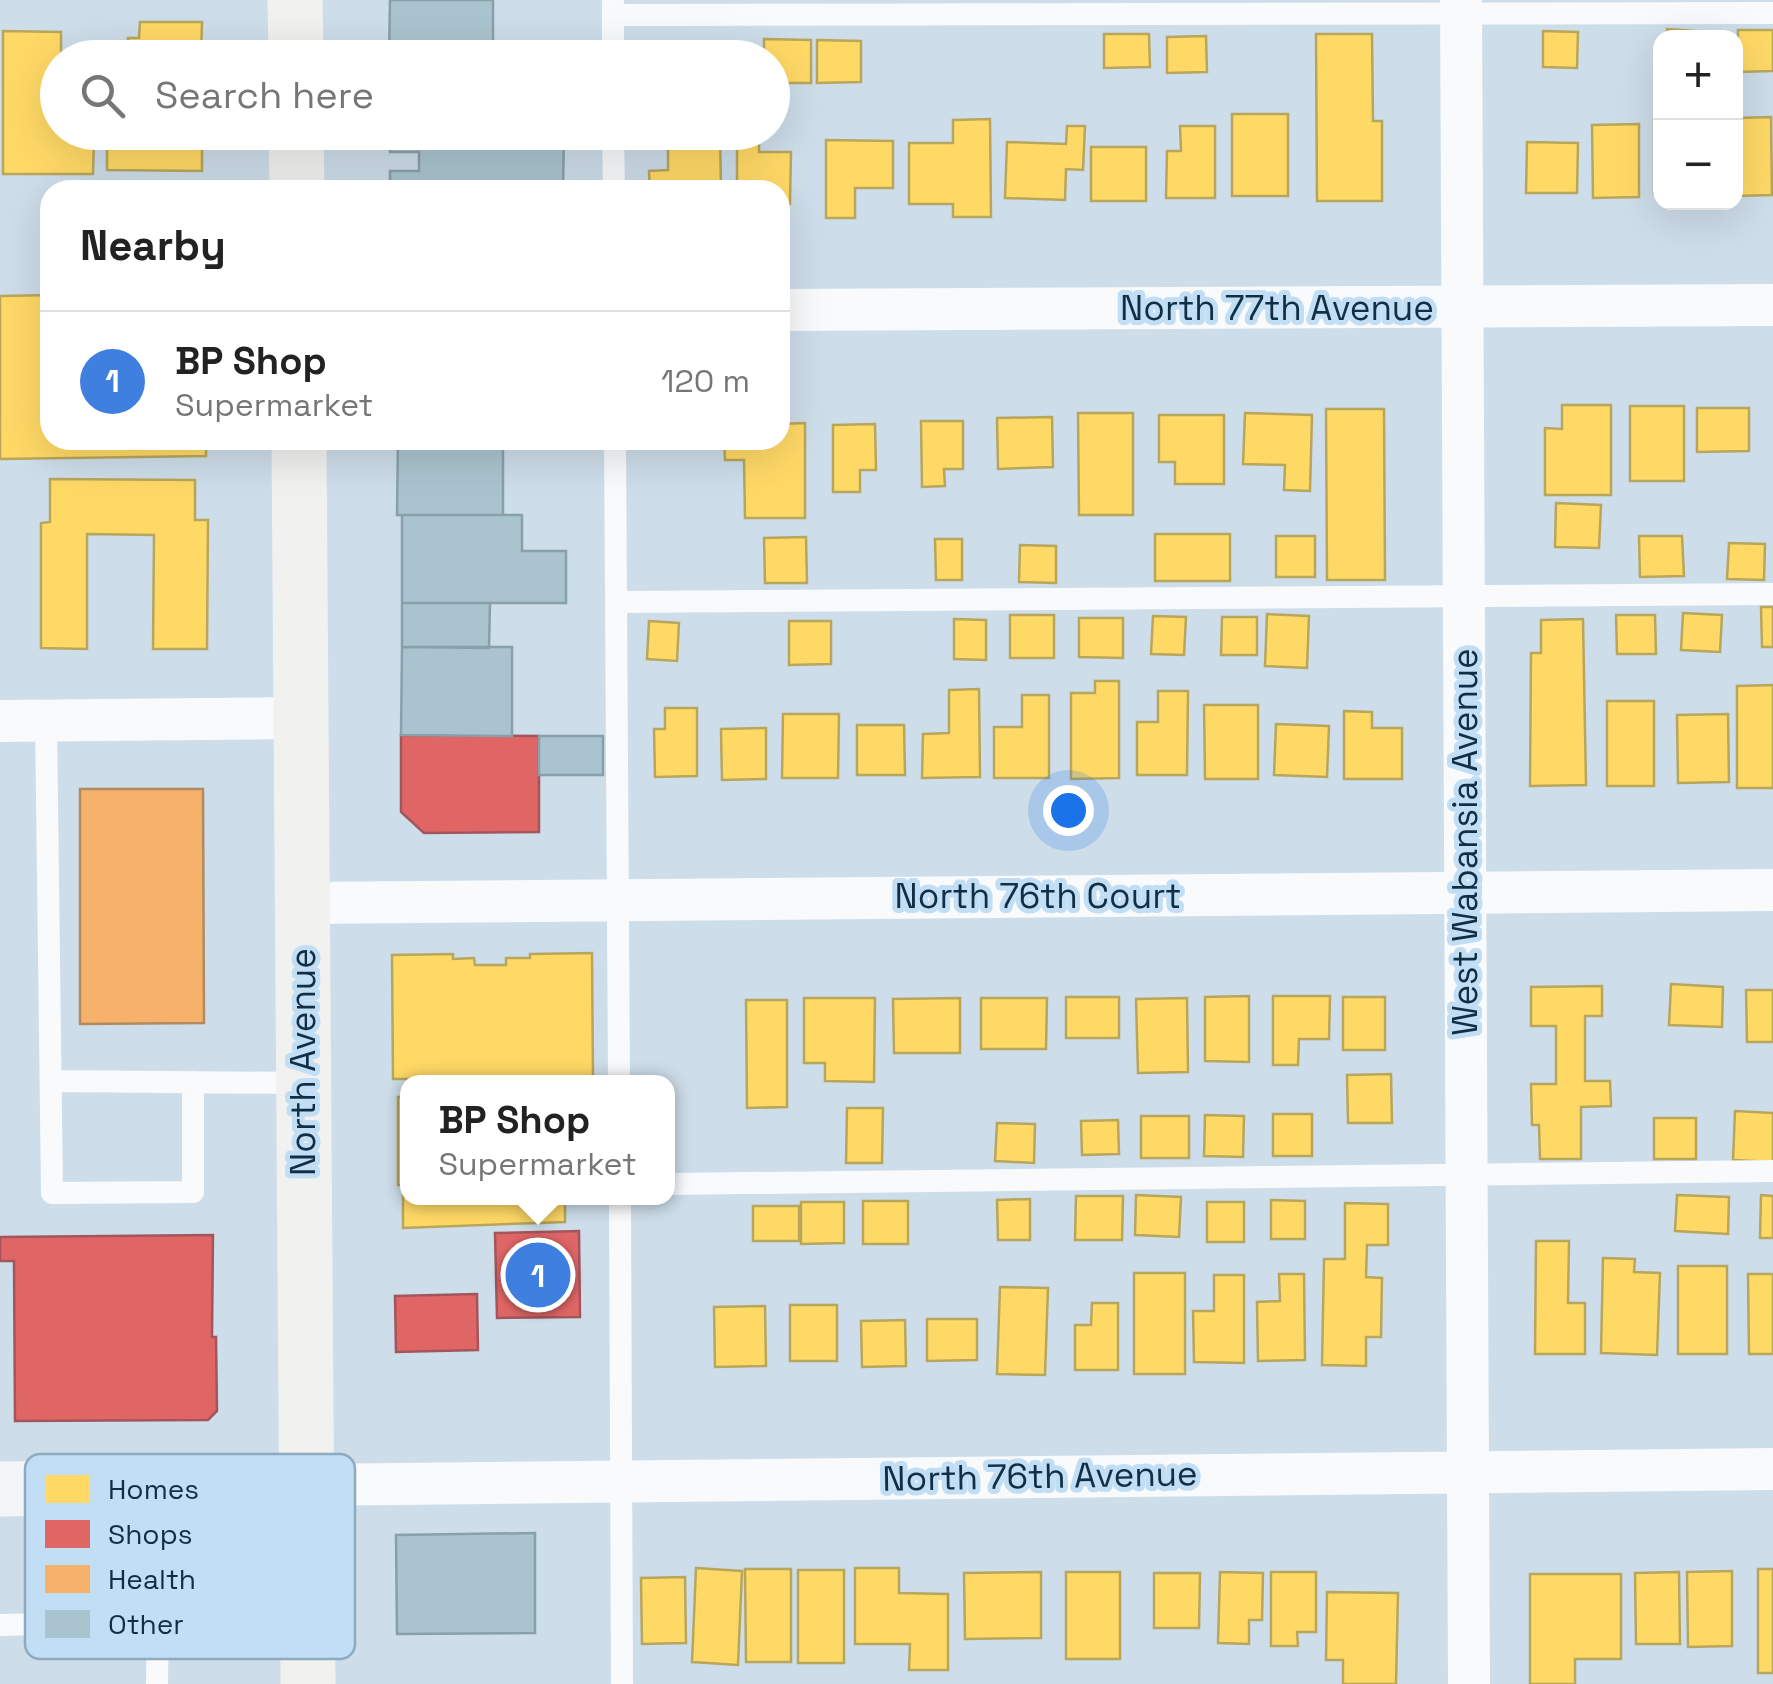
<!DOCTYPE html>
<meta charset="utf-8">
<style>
body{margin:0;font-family:"Space Grotesk",sans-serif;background:#f6f6f6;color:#222}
.controls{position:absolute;right:30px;top:30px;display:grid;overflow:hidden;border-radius:20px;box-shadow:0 10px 40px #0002}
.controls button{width:90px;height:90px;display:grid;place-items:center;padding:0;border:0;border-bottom:2px solid #e0e0e0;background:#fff;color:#222;font:50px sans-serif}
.you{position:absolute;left:1068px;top:810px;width:35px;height:35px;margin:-25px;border:8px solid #fff;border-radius:50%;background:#1a73e8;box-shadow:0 0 0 15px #1a73e833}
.badge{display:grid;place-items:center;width:65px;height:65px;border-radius:50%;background:#536c7e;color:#fff;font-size:32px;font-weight:700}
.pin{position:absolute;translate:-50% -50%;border:5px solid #fff;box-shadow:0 2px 10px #0006}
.popup{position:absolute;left:400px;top:1075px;width:275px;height:130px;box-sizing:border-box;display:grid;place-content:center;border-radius:20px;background:#fff;filter:drop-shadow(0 2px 8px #0005);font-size:32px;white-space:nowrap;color:#767676}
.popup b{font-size:38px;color:#222}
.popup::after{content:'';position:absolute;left:50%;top:100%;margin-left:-20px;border:20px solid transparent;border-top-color:#fff}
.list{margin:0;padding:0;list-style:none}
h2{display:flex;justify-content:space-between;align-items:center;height:130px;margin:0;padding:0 40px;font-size:42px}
h2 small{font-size:32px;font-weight:400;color:#767676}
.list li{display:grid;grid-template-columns:65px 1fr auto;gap:30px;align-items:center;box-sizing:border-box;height:140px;padding:0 40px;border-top:2px solid #e0e0e0}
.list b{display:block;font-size:38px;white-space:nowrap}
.list p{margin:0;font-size:32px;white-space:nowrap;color:#767676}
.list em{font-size:32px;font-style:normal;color:#767676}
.icon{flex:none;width:55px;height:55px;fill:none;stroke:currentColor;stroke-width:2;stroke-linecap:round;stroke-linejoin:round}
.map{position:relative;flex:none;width:1773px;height:1684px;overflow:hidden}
.search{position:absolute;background:#fff;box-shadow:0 10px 40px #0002;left:40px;top:40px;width:750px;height:110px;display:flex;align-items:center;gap:25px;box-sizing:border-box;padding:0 35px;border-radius:55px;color:#767676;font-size:38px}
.panel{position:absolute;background:#fff;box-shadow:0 10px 40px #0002;left:40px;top:180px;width:750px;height:270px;border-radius:30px}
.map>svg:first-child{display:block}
</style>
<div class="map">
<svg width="1773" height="1684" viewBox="0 0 1773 1684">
<rect width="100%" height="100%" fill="#cddde9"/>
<!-- homes -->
<path fill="#ffd966" stroke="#b8a65c" stroke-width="2.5" d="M140,22h62l-1,36h-73v-20h11z
M1667,29l42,3v6h-42z
M1738,30h35v41l-35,1z
M3,31l58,1v26h-3v74h19v5l17,1 -1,36h-90z
M1543,31l35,1 -1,36 -34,-1z
M1104,34h45l1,33 -46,1z
M1316,34h56l1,87h9v80h-65z
M1206,36l1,36 -40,1v-36z
M764,39l47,1v43h-39v-25h-8z
M817,40l44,1v41l-44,1z
M678,49h47v9h-47z
M1232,114h56v82h-56z
M1771,117l1,78 -36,1v-78z
M1654,118h6v76h-6z
M990,119l1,98h-38v-13h-44v-61h44v-23z
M1639,124v73l-46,1 -1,-73z
M1067,126h18l-2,44 -17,-1 -1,31 -60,-2 2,-56 59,2z
M1180,126h35v72h-49l1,-47h14z
M107,132h95v39l-95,-1z
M668,132h52l1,58h-71l-1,-19 19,-1z
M737,140h22v12h32l-1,52h-10v-14h-43z
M826,140l67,1v47h-38v30h-29z
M1527,142l51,1 -1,50h-51z
M1091,147h55v54h-55z
M50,295v145h156v16l-206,3v-163z
M1562,405h49v90h-66v-67l17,1z
M1630,406h54v75h-54z
M1697,408h52v43l-52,1z
M1326,409h58l1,171h-58z
M1078,413h55v102h-54z
M1245,413l67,2 -2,76 -26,-1 1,-25 -42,-1z
M1159,415h65v69h-49v-22h-16z
M1052,417l1,50 -55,2 -1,-51z
M921,421h42v48h-19l1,17 -23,1z
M805,423v95h-60l-1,-58h-19l-1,-20h56v-16z
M875,424l1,46h-16v22h-27v-67z
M50,479l145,1v40h13l-1,129h-54l1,-114 -67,-1v115l-46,-1v-125l9,-1z
M1556,503l45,2 -2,43 -44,-1z
M1155,534h75v47h-75z
M1276,536h39v41h-39z
M1639,536h43l2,40 -44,1z
M806,537l1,46h-42l-1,-45z
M935,539h27v41h-26z
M1729,543l36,1 -1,36 -37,-1z
M1020,545l36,1v37l-37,-1z
M1761,607h12v40h-11z
M1683,613l39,2 -2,37 -39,-2z
M1267,614l42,2 -2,52 -42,-2z
M1010,615h44v43h-44z
M1616,615h39l1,39h-39z
M1153,616l33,1 -2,38 -33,-1z
M1222,617h35v38h-36z
M1079,618h44v40l-44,-1z
M954,619l32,1v40l-32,-1z
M1583,619l3,166 -56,1 1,-133h10v-33z
M649,621l30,2 -2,38 -30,-2z
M789,621h42v43l-42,1z
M1095,681h24v97l-48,1v-86h24z
M1773,685v103h-36v-102z
M979,689l1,88 -58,1 1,-44 26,-1v-43z
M1158,691h30l-1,84h-50v-53h21z
M1022,695h27v83h-55v-51h28z
M1607,701h47v85h-47z
M1204,705h54v74h-53z
M665,708h32v68l-42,1 -1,-48h11z
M1344,711l28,1v16h30v51h-58z
M783,714h56l-1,64h-56z
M1728,714l1,68 -51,1 -1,-68z
M1276,724l53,2 -2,51 -53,-2z
M857,725h47l1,50h-48z
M766,728v51l-44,1 -1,-51z
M592,953l1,125 -200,1 -1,-124 61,-1v5l21,-1 1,7h31v-7h24v-4z
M1671,984l52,3 -1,40 -53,-2z
M1602,986v30h-17v65h25l1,25 -30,1v52h-41l-1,-34h-7l-1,-41h25v-58h-25v-39z
M1746,990h27v52h-26z
M1249,996v66l-44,-1v-64z
M1273,996h57l-1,43h-30l-1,26h-25z
M1066,997h53v41h-53z
M1343,997h42v53h-42z
M804,998h71l-1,84 -49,-1v-18h-21z
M960,998v55h-66l-1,-54z
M981,998h66l-1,51h-65z
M1187,998l1,74 -50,1 -2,-74z
M746,1000h41v107l-40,1z
M1391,1074l1,49h-44l-1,-48z
M398,1097h10v101h157v24l-162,6v-43h-5z
M847,1108h36l-1,55h-36z
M1735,1111l38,2v49l-40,-2z
M1273,1114h39v42h-39z
M1205,1115l39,1 -1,41 -39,-1z
M1141,1116h48v42h-48z
M1654,1118h42v41h-42z
M1118,1120l1,34 -37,1 -1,-34z
M997,1123l38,1 -1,39 -39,-2z
M1136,1195l45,2 -2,40 -44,-2z
M1677,1195l52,2 -1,37 -53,-3z
M1761,1195l12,1v42h-13z
M1076,1196h47l-1,44h-47z
M1030,1199v41h-32l-1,-40z
M1271,1200l34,1v38h-34z
M863,1201h45v43h-45z
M801,1202h43v41l-43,1z
M1207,1202h37v40h-37z
M1345,1203l43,1v41h-21l-1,32 16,1 -1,59h-15v29l-44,-1 2,-106h21z
M753,1206h46v35h-46z
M1536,1241h33l-1,62h17v51h-50z
M1603,1258l32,1 -1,13 26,1 -3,82 -56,-2z
M1678,1266h49v88h-49z
M1134,1273h51v101h-51z
M1279,1274h25l1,86 -47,1 -1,-59 23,-1z
M1748,1274h25v80h-24z
M1214,1275h30v88l-50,-1 -1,-51h21z
M1000,1287l48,1 -3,87 -48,-1z
M1092,1303h26v67h-43v-45h16z
M790,1305h47v56h-47z
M765,1306l1,60 -51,1 -1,-60z
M927,1319h50v41l-50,1z
M905,1320l1,46 -44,1 -1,-46z
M696,1568l46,3 -4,94 -46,-3z
M855,1568h44v25l49,1v76h-39l1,-26h-55z
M745,1569h46v93h-45z
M1758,1569h15v104h-15z
M798,1570h46v93h-46z
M1732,1571v75l-44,1 -1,-75z
M1041,1572v66l-76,1 -1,-66z
M1066,1572h54v87h-54z
M1220,1572l43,1 -1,47h-13v24l-31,-1z
M1271,1572h45v60h-19l1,14h-27z
M1679,1572l1,72h-44l-1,-71z
M1154,1573h46l-1,55h-45z
M1530,1574h91v85h-46v25h-45z
M685,1577l1,66 -44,1 -1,-66z
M1327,1592l71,1 -2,91h-53v-24h-17z"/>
<!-- shops -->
<path fill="#e06666" stroke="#a2565c" stroke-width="2.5" d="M401,735l138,1v96l-115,1 -23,-21z
M579,1231l1,86 -83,1 -2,-85z
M213,1235l-1,102h4l1,74 -9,9 -193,1 -1,-160h-14v-24z
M477,1294l1,56 -82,2 -1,-56z"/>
<!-- health -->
<path fill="#f6b26b" stroke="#b18b5f" stroke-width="2.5" d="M80,789h123l1,234 -124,1z"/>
<!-- building -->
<path fill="#aac4cf" stroke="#89a0aa" stroke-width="2.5" d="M390,0h103v58h-104z
M390,132h174l-1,58h-173v-19h29v-19h-29z
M398,440h105v75h-106z
M402,515h120v36h44v52h-164z
M402,603h88l-1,45 -87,-1z
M402,647h110v89l-111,-1z
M539,736h64v39h-64z
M535,1533v100l-138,1 -1,-99z"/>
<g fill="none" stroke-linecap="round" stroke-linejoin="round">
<!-- lane -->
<path stroke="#f8fafc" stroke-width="22" d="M613,3v55
M613,15l1160,-2
M613,132l1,58
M615,440l4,642
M616,602l1157,-8
M46,720l6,473 141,-1v-110
M52,1081l251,2
M668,1184l1105,-13
M620,1198l2,486
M0,1625l158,-4 -1,63"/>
<!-- street -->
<path stroke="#f8fafc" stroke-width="42" d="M1461,0l8,1684
M780,310l993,-5
M0,721l301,-3
M302,903l1471,-13
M308,1485l1465,-16"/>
<!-- secondary -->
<path stroke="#f4f5f6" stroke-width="55" d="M0,1489l308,-4"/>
<!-- primary -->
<path stroke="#f1f1f0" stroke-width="55" d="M295,0l1,58
M296,132l1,58
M299,440l9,1244"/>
</g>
<g text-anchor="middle" stroke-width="10" stroke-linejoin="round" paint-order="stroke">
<!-- street labels -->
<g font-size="35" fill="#112f44" stroke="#c2def4">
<text x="1277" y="320">North 77th Avenue</text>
<text transform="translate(1465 842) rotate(-90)" y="12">West Wabansia Avenue</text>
<text x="1038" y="908">North 76th Court</text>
<text transform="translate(303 1062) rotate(-90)" y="12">North Avenue</text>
<text transform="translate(1040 1476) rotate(-1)" y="12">North 76th Avenue</text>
</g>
</g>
<!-- legend -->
<rect x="25" y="1454" width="330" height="205" rx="15" fill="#c2def4" stroke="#8daabf" stroke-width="2.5"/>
<rect x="45" y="1475" width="45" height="28" fill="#ffd966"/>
<rect x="45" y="1520" width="45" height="28" fill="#e06666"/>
<rect x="45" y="1565" width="45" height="28" fill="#f6b26b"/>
<rect x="45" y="1610" width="45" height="28" fill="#aac4cf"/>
<g font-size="28" fill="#112f44">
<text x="108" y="1499">Homes</text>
<text x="108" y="1544">Shops</text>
<text x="108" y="1589">Health</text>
<text x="108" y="1634">Other</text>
</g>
</svg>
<div class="controls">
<button>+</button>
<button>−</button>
</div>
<div class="you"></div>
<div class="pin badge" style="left:538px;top:1275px;background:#3f7fe0">1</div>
<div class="popup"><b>BP Shop</b>Supermarket</div>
<div class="search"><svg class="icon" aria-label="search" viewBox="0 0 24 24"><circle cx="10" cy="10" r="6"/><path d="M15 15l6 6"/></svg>Search here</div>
<section class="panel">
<h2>Nearby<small></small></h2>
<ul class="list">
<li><span class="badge" style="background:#3f7fe0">1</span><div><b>BP Shop</b><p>Supermarket</p></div><em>120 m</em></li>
</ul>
</section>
</div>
